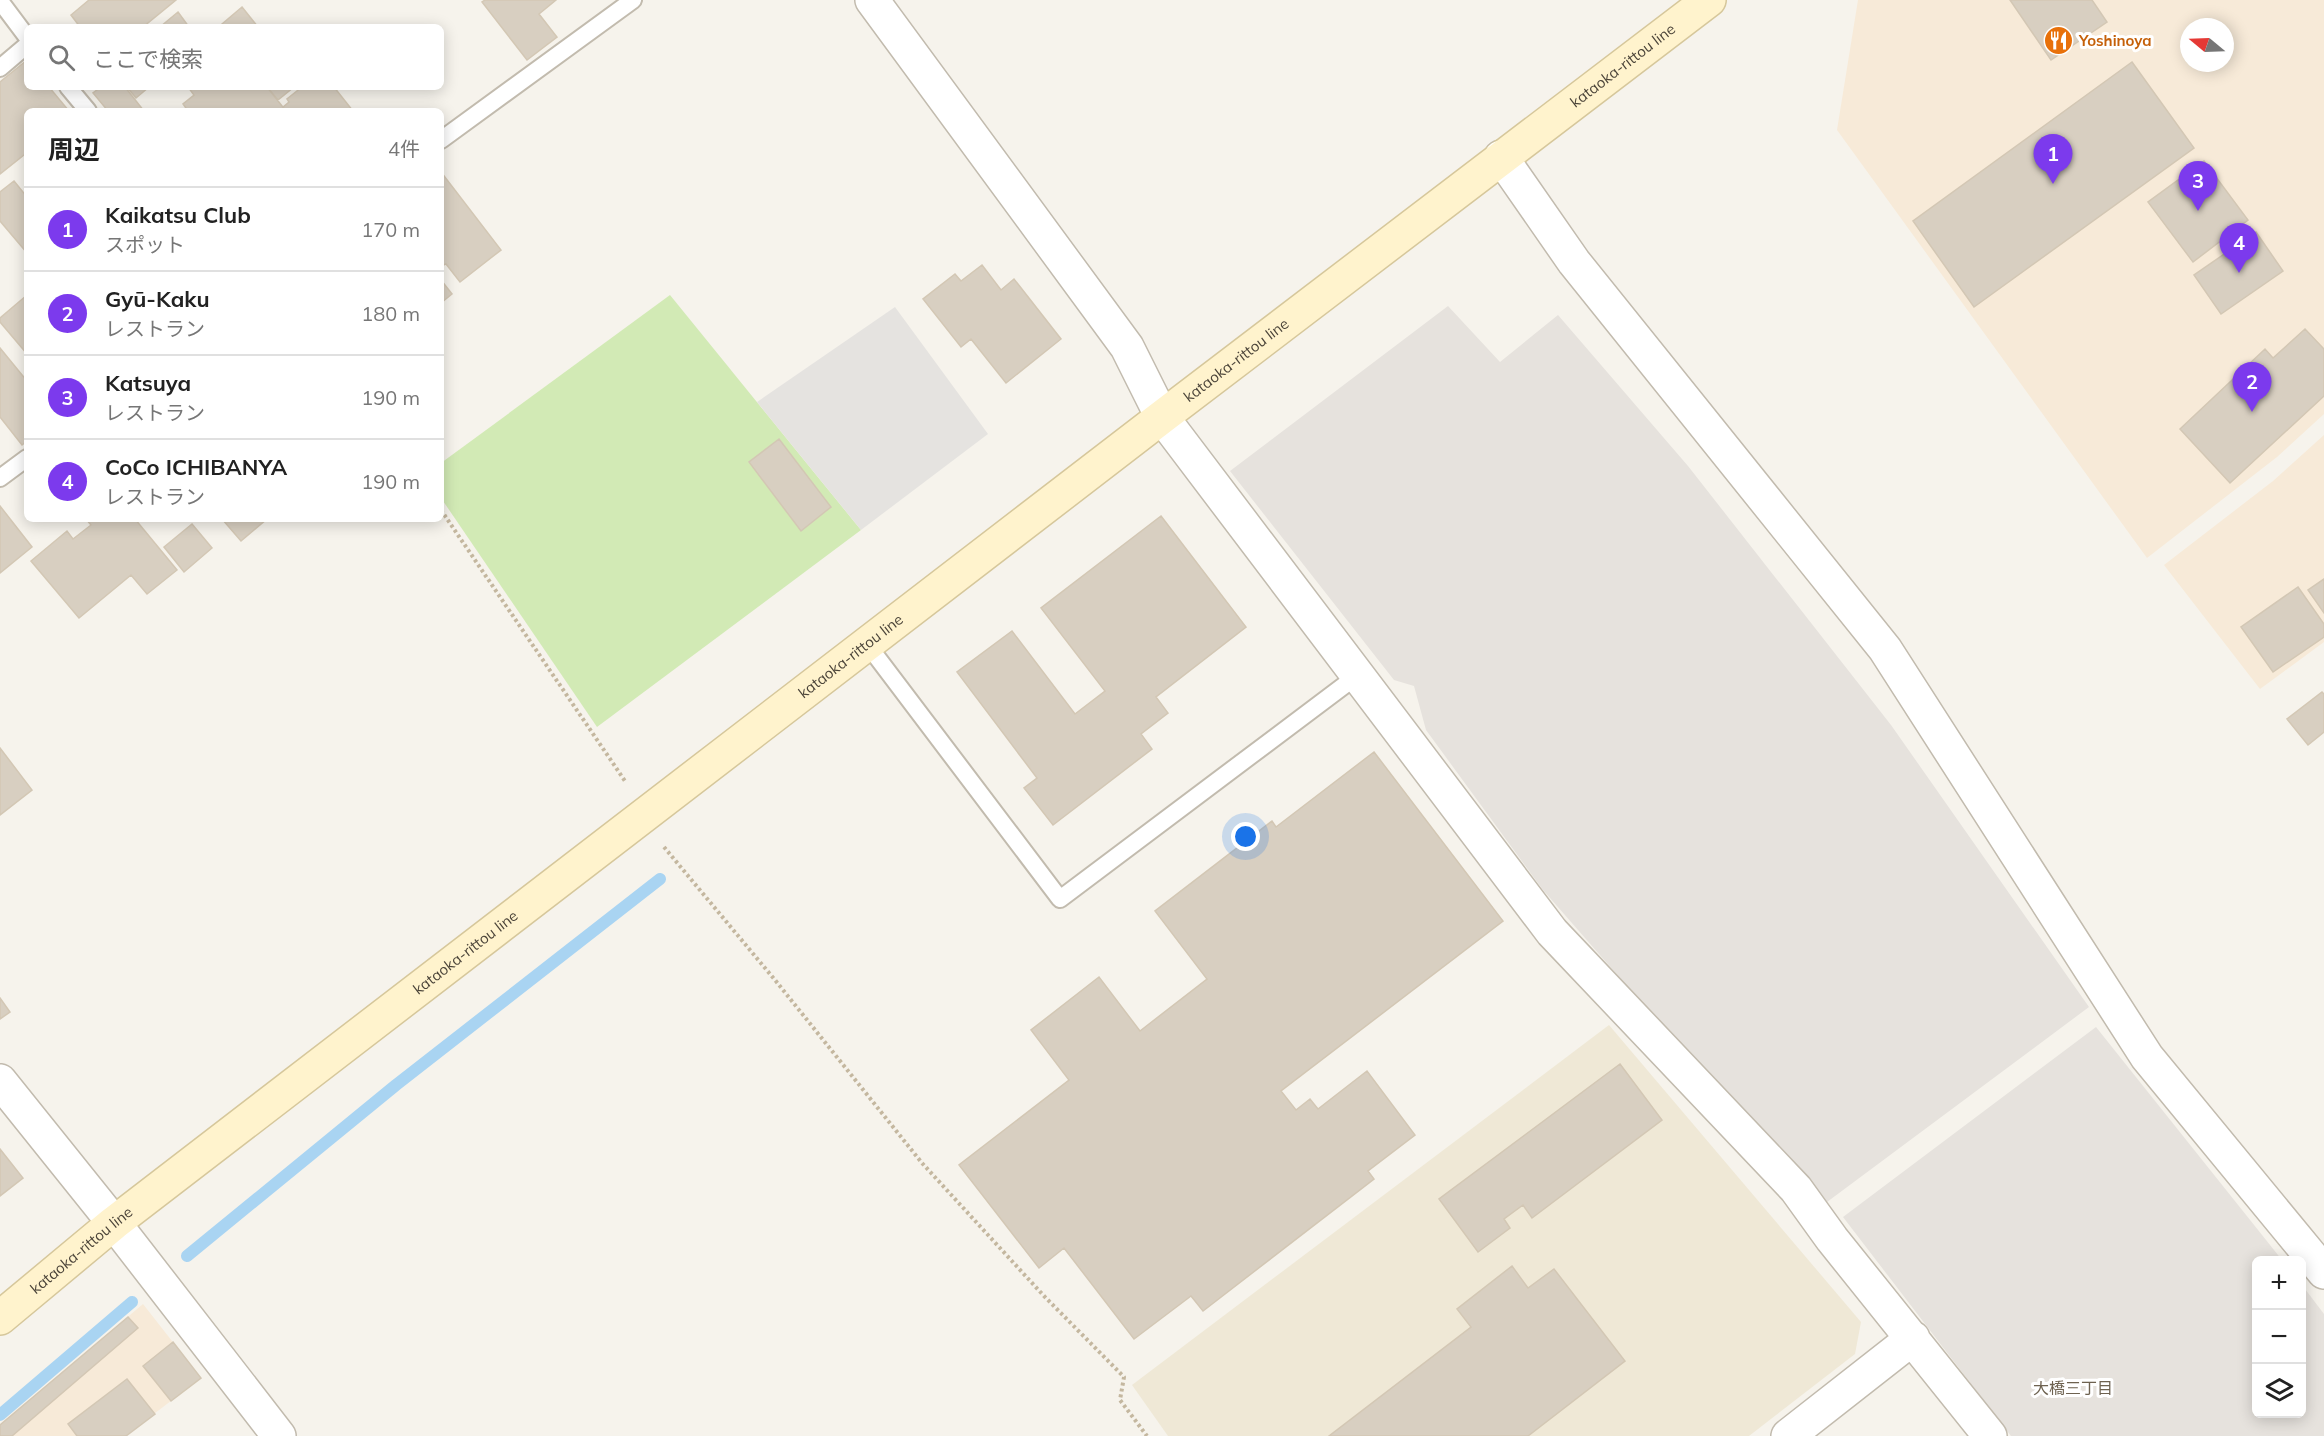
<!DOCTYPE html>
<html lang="ja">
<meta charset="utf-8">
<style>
body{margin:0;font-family:Mulish,"Noto Sans JP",sans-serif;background:#f2f2f2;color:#222}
.controls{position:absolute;right:18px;bottom:18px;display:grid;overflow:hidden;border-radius:9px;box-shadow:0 3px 15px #0003}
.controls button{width:54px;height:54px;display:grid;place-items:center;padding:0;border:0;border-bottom:2px solid #e0e0e0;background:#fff;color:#222;font:30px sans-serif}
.compass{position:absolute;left:2180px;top:18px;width:54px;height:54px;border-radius:50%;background:#fff;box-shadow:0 3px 15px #0003;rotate:289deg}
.you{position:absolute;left:1246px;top:837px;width:21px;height:21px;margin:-15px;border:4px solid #fff;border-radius:50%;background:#1a73e8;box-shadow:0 0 0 9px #1a73e833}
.badge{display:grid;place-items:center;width:39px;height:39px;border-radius:50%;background:#7c3aed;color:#fff;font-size:20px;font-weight:700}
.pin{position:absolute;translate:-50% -50px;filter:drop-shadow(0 2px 3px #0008)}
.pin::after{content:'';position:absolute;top:32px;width:21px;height:18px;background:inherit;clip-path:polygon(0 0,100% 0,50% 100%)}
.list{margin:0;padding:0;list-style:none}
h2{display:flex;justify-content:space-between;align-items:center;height:78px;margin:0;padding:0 24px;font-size:26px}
h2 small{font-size:20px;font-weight:400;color:#767676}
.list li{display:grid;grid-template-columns:39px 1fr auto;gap:18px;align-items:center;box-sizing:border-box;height:84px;padding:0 24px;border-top:2px solid #e0e0e0}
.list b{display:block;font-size:22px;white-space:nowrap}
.list p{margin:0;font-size:20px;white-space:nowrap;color:#767676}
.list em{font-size:20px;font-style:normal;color:#767676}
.icon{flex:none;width:33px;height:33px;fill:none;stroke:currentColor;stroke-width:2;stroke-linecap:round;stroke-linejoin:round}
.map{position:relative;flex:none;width:2324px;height:1436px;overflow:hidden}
.search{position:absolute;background:#fff;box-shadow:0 3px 15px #0003;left:24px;top:24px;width:420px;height:66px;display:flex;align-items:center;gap:15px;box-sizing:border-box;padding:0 21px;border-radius:9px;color:#767676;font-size:22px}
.panel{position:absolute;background:#fff;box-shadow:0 3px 15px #0003;left:24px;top:108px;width:420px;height:414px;border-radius:9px}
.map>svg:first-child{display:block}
</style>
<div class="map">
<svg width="2324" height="1436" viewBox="0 0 2324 1436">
<rect width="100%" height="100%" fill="#f6f3ec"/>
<!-- commercial -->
<path fill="#f7ead8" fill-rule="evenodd" d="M1858,0h466v414l-47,43 -130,101 -310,-428zM2189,27h36v36h-36z
M2324,435v207l-64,47 -96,-124 109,-84z
M143,1304l58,74 -76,58h-125v-11z"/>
<!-- industrial -->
<path fill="#e6e2dd" d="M1448,306l52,56 58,-47 130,151 203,259 198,282 -262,195 -186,-200 -98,-112 -117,-160 -12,-44 -20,-6 -164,-209z
M2096,1027l186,233h-26v154h46v-129l22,29v122h-313l-168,-219z"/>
<!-- education -->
<path fill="#efe8d6" d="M1609,1025l252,297 -6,32 -106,82h-581l-36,-51z"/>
<!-- green -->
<path fill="#d2eab5" d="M670,295l191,235 -264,197 -156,-229v-35z"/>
<!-- parking -->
<path fill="#e5e3e0" d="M895,307l93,127 -127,96 -104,-128z"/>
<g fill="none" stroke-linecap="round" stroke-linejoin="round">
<!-- stream -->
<path stroke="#a9d4f2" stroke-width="12" d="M187,1256l209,-171 264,-206
M0,1415l132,-113"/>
</g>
<!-- building -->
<path fill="#d8cfc1" stroke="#d3c7b4" stroke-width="1.5" d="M89,0h87l-33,27h-63l-9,-12z
M485,0h71l-17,14 18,23 -30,23 -45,-58z
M2010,0h82l15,22 -56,38z
M242,7l16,20h-33l-3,-3z
M178,12l11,15h-29z
M27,60v27h22l20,24h-42v47l-3,-3 -24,19v-92z
M2132,62l62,86 -220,159 -61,-86z
M101,87h24l19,24h-36l-15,-18z
M127,87h22l-13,11z
M188,87h79l19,24h-98l-5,-7 11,-9z
M267,87h27l-16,13z
M302,87h32l19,24h-67l-3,-4 6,-5 -2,-3z
M2204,161l44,59 -55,42 -45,-60z
M441,172l60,78 -41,32 -14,-18 -5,2z
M14,181l13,16v56l-27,-32v-29z
M2256,232l27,39 -62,43 -27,-39z
M982,265l19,25 13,-11 47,60 -55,44 -35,-44 -10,8 -38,-48 32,-25 6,7z
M441,280l11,14 -11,9z
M27,295v59l-27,-32v-4z
M2305,329l19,20v47l-94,87 -50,-54 85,-80 8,9z
M0,348l27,33v60l-5,4 -22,-28z
M779,439l52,68 -30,24 -52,-69z
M0,506l32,41 -32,26z
M1161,516l85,111 -90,70 12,16 -27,21 11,15 -99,76 -29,-37 13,-10 -80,-106 55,-41 63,83 30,-23 -64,-83z
M86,519h49l42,51 -30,24 -16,-19 -52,43 -48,-57 36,-30 6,8 18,-14z
M222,519h45l-26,22z
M192,524l20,24 -28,24 -20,-25z
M2324,579v34l-16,-23z
M2298,587l26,37v13l-51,35 -32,-45z
M2322,692l2,2v38l-16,13 -21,-26z
M0,748l32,42 -32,25z
M1374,752l129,169 -222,170 15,19 14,-11 8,10 49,-38 48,64 -47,36 6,8 -171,132 -12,-15 -57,43 -70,-91 -25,20 -80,-103 110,-85 -38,-50 68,-53 41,54 67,-52 -52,-68 117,-90 4,6z
M0,998l10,14 -10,7z
M1620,1064l42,56 -130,98 -9,-13 -19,14 6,9 -32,24 -39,-53z
M0,1149l23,29 -23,18z
M1512,1266l16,22 26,-19 71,92 -97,75h-199l142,-109 -14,-18z
M128,1317l10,11 -126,108h-12v-11z
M173,1342l28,36 -30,23 -28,-35z
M127,1379l28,35 -29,22h-49l-9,-12z"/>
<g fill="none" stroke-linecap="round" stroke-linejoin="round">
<defs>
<path id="service" d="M0,1l27,36
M0,68l27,-23
M68,87l20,24
M441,140l192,-140
M0,478l27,-20
M867,644l193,255 298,-224"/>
<path id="minor" d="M872,0l255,347 35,70 390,515 244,257 36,50 158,197
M1501,157l73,105 311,387 262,408 177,215
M0,1081l114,142 165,213
M1788,1436l125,-98"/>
<g id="secondary">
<path id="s1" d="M0,1318l114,-95 1048,-806 547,-417"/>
</g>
</defs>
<!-- service casing -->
<use href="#service" stroke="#c2bbae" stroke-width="20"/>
<!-- minor casing -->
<use href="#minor" stroke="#c2bbae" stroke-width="36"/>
<!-- secondary casing -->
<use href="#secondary" stroke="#d6c79b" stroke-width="36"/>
<!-- path -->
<path stroke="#c4b79f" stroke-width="4" stroke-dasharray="3 3" stroke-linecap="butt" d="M441,510l184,271
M664,847l111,133 147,183 122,133 80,81 -4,23 27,36"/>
<!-- service -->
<use href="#service" stroke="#fff" stroke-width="16"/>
<!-- minor -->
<use href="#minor" stroke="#fff" stroke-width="33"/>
<!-- secondary -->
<use href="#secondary" stroke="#fff3cd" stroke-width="33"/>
</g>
<!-- icons -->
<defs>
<symbol id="restaurant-disc" viewBox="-11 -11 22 22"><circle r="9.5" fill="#e8710a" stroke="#fff"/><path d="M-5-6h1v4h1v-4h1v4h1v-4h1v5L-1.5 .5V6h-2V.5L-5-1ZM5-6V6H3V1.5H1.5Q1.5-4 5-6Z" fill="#fff"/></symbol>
</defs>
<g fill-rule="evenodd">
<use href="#restaurant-disc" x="2042" y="24" width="33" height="33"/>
</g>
<g text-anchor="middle" stroke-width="6" stroke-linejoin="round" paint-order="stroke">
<!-- food labels -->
<g font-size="15" font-weight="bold" fill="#c56008" stroke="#fff" text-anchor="start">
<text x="2079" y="46">Yoshinoya</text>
</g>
<!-- street labels -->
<g font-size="15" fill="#4b4439" stroke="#fff">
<text dy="5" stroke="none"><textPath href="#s1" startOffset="2050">kataoka-rittou line</textPath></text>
<text dy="5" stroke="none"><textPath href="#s1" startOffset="1564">kataoka-rittou line</textPath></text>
<text dy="5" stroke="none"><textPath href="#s1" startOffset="1078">kataoka-rittou line</textPath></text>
<text dy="5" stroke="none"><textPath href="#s1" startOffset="592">kataoka-rittou line</textPath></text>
<text dy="5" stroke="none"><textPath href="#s1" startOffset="106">kataoka-rittou line</textPath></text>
</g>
<!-- neighbourhood labels -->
<g font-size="16" fill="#6e6250" stroke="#fff">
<text x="2073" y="1394">大橋三丁目</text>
</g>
</g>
</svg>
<div class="controls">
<button>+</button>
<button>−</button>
<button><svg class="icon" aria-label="layers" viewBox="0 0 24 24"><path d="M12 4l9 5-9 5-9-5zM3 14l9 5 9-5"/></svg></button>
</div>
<svg class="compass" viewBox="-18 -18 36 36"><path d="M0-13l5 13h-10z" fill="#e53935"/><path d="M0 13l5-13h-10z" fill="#767676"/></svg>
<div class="you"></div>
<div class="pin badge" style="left:2053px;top:184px">1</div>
<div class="pin badge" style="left:2252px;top:412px">2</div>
<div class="pin badge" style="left:2198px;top:211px">3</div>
<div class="pin badge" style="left:2239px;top:273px">4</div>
<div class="search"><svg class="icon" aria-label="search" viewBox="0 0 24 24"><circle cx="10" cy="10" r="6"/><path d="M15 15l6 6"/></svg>ここで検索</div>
<section class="panel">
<h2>周辺<small>4件</small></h2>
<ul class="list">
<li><span class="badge">1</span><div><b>Kaikatsu Club</b><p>スポット</p></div><em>170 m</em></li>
<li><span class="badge">2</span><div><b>Gyū-Kaku</b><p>レストラン</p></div><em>180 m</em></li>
<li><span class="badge">3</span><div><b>Katsuya</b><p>レストラン</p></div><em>190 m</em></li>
<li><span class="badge">4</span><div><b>CoCo ICHIBANYA</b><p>レストラン</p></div><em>190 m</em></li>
</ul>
</section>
</div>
